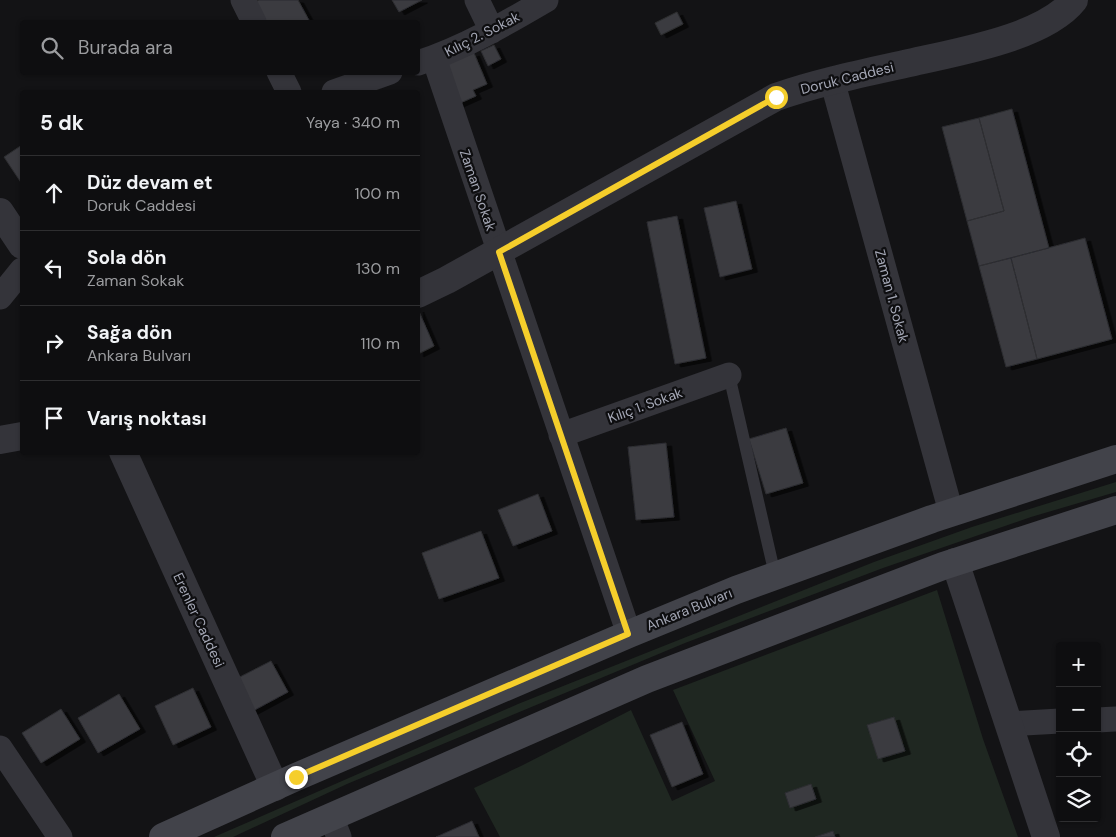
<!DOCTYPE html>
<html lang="tr">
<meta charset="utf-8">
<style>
body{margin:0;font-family:"DM Sans",sans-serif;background:#171719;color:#f1f3f6}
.controls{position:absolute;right:15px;bottom:15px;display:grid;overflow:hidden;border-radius:5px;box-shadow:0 1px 4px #0004}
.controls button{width:45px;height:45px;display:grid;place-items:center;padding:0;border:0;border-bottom:1px solid #2e2e30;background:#0e0e10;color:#f1f3f6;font:25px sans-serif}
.stop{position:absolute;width:15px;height:15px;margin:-11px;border:4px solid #f5ce2b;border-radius:50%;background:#fff}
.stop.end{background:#f5ce2b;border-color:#fff;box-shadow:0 1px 5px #0008}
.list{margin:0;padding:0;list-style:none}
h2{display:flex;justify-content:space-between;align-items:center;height:65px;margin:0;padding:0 20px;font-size:21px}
h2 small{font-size:16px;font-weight:400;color:#9b9c9f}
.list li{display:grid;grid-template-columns:32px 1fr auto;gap:15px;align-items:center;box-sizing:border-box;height:75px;padding:0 20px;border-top:1px solid #2e2e30}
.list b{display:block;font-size:19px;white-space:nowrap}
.list p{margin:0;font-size:16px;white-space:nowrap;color:#9b9c9f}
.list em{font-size:16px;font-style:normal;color:#9b9c9f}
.icon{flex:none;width:28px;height:28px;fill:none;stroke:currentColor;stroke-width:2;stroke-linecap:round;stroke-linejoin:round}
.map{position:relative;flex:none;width:1116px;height:837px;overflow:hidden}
.search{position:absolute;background:#0e0e10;box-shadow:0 1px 4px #0004;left:20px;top:20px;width:400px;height:55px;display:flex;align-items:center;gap:12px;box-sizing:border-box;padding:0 18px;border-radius:5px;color:#9b9c9f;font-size:19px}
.panel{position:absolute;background:#0e0e10;box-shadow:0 1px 4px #0004;left:20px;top:90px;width:400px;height:365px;border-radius:5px}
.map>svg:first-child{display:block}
</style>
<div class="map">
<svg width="1116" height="837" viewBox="0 0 1116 837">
<defs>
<filter id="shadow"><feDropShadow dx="5.5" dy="3" stdDeviation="0" flood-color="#0009"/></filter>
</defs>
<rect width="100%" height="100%" fill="#131315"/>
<!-- green -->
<path fill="#1f2721" d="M1116,482v10l-85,25 -148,51 -198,75 -338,141 -114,53h-19l304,-133 356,-142 98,-35z
M937,590l46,149 35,98h-518l-26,-49 47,-22 110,-56 41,91 43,-20 -42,-91z"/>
<!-- building -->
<path fill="#3a3b3f" stroke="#2d2d31" filter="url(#shadow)" d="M259,0h39l12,22h-43l-12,-20z
M392,0h30l-23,12z
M677,12l6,12 -22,11 -6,-12z
M494,45l7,14 -13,7 -7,-15z
M474,53l13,31 -14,6 3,6 -18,8 -16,-38z
M1012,109l37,139 -70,18 -12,-45 37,-10 -25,-93z
M979,118l25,93 -37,10 -25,-94z
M22,145v39l-18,-27z
M736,201l16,68 -32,8 -16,-69z
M677,216l29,142 -31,6 -28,-142z
M1085,238l27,101 -75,20 -26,-101z
M1011,258l26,101 -31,8 -27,-101z
M418,309l16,37 -16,8z
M786,428l17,55 -37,11 -17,-55z
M666,443l8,74 -38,3 -8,-73z
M538,494l14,37 -39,15 -15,-36z
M481,531l18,47 -60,21 -17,-46z
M271,661l17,31 -39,21 -17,-32z
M193,688l18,39 -38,18 -18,-39z
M119,694l21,35 -42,24 -20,-35z
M61,709l19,30 -39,24 -19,-30z
M894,717l11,34 -27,8 -11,-34z
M682,722l21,52 -31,13 -22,-52z
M811,784l5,15 -26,9 -5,-15z
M472,821l7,16h-43z
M833,831l2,6h-20z"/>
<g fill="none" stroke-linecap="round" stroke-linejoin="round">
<!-- service -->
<path stroke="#34343a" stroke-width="12" d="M729,375l46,200"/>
<!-- minor -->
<path stroke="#34343a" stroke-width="25" d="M243,0l11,22
M477,0l15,31
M434,58l195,576
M418,63c46,-15 87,-39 128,-63
M279,72l10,20
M832,80l119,432
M334,92l56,-20
M0,297l22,-27
M561,435l168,-60
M1097,720l19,-1
M1009,724l51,-3
M0,748l60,89
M331,817l8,20"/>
<!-- tertiary -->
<path stroke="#34343a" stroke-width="28" d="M0,212l22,33
M418,294l29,-14 329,-183c43,-15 88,-24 133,-34 47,-11 135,-25 165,-63
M0,440l22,-4
M123,452l152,335
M955,562l91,275"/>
<!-- secondary -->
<path stroke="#42434a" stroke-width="28" d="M163,837l133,-60 333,-143 107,-44 196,-71 184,-60
M285,837l362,-158 296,-113 173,-56"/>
</g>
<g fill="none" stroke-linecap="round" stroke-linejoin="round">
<!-- route -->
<path stroke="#f5ce2b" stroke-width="6" d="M296,777l332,-143 -129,-382 277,-155"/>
</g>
<g text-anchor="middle" stroke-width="4.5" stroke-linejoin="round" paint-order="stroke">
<!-- street labels -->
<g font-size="14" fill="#a4a7b5" stroke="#0e0e10">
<text transform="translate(482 34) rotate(-27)" y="5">Kılıç 2. Sokak</text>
<text transform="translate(847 78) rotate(-14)" y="5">Doruk Caddesi</text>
<text transform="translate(478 190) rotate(71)" y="5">Zaman Sokak</text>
<text transform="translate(892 296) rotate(75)" y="5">Zaman 1. Sokak</text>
<text transform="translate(645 405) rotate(-20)" y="5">Kılıç 1. Sokak</text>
<text transform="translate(689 609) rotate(-22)" y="5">Ankara Bulvarı</text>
<text transform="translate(199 620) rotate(65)" y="5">Erenler Caddesi</text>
</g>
</g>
</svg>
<div class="controls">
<button>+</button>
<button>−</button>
<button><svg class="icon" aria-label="locate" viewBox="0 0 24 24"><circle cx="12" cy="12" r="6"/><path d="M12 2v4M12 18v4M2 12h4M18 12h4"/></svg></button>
<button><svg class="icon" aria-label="layers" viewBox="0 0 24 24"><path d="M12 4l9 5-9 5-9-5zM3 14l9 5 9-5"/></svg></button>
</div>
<div class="stop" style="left:776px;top:97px"></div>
<div class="stop end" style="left:296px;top:777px"></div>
<div class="search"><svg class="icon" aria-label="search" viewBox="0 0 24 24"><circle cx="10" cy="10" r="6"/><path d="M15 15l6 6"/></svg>Burada ara</div>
<section class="panel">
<h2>5 dk<small>Yaya · 340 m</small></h2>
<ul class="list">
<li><svg class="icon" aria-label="ahead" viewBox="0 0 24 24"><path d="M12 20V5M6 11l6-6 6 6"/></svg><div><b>Düz devam et</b><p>Doruk Caddesi</p></div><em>100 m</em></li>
<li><svg class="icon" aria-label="left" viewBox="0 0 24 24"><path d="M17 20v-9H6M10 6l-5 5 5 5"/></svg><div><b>Sola dön</b><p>Zaman Sokak</p></div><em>130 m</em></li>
<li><svg class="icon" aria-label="right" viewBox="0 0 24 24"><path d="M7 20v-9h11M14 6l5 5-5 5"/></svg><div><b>Sağa dön</b><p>Ankara Bulvarı</p></div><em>110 m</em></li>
<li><svg class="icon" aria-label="arrive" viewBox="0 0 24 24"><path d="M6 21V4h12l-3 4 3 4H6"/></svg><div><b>Varış noktası</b></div></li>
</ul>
</section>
</div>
